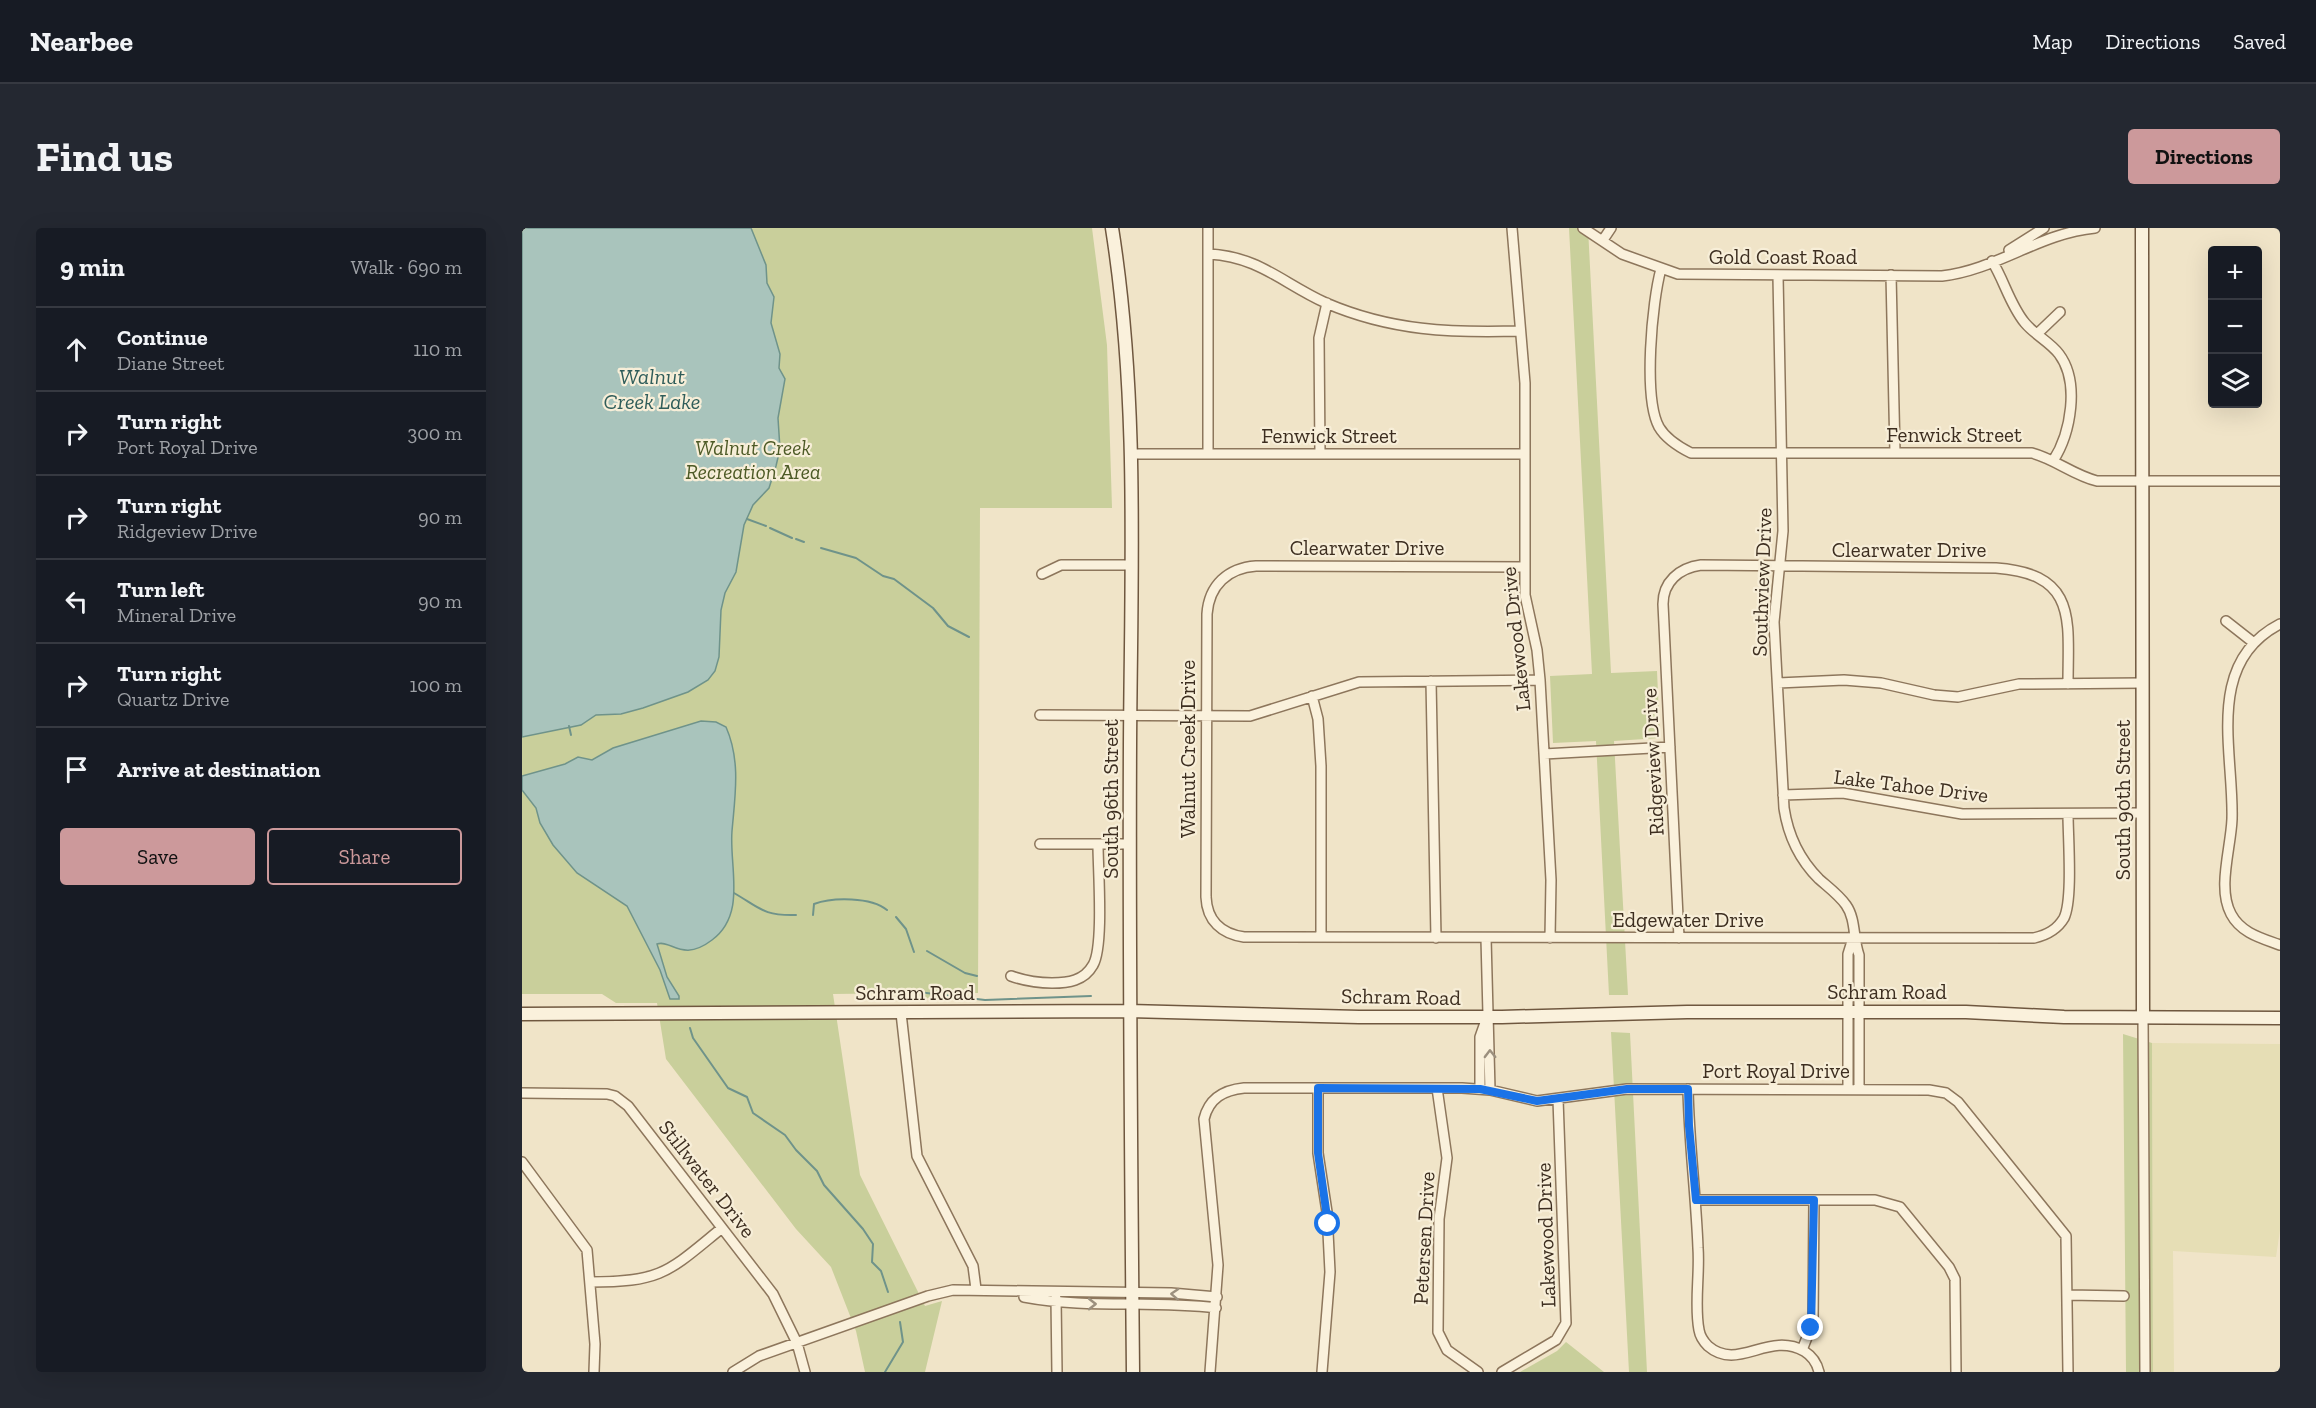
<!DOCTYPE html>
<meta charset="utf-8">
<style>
body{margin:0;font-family:"Zilla Slab",serif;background:#242831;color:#f1f3f6}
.controls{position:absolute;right:18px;top:18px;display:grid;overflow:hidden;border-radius:6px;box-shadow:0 6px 24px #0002}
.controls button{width:54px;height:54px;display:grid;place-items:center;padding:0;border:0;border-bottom:2px solid #363941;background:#171b24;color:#f1f3f6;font:30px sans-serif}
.stop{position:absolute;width:18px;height:18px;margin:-14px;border:4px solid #1a73e8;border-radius:50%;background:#fff}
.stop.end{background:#1a73e8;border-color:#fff;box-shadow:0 2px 6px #0008}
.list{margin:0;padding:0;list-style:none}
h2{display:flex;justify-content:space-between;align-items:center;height:78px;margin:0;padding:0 24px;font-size:26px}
h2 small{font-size:20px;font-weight:400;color:#9ea1a6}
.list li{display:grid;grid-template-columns:39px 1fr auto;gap:18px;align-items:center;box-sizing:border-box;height:84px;padding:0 24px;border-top:2px solid #363941}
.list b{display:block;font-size:22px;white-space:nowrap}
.list p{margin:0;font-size:20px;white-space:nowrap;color:#9ea1a6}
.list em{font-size:20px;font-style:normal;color:#9ea1a6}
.actions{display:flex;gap:12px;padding:18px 24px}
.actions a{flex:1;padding:14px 0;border:2px solid #cc999b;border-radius:6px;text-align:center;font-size:21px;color:#cc999b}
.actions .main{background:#cc999b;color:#111}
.icon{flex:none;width:33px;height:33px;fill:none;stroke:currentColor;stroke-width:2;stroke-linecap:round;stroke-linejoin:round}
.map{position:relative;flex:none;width:1758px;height:1144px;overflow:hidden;border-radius:6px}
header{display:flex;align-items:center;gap:36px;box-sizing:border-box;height:84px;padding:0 30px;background:#171b24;border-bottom:2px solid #363941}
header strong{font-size:28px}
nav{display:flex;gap:33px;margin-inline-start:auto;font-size:21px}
.intro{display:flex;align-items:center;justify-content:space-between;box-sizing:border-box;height:144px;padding:0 36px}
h1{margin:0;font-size:42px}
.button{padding:15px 27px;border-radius:6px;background:#cc999b;color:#111;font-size:21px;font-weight:700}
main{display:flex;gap:36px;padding:0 36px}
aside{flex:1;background:#171b24;border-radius:6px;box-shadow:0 6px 24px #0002}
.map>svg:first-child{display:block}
</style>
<header>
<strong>Nearbee</strong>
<nav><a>Map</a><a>Directions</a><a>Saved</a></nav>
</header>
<div class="intro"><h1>Find us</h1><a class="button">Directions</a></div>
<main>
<aside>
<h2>9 min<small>Walk · 690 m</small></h2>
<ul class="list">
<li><svg class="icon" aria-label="ahead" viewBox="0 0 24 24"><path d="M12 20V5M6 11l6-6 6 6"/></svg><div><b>Continue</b><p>Diane Street</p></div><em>110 m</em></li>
<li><svg class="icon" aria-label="right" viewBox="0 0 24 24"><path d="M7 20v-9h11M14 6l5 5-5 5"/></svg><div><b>Turn right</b><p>Port Royal Drive</p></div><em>300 m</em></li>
<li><svg class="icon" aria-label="right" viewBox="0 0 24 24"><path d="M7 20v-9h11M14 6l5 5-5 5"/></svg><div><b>Turn right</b><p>Ridgeview Drive</p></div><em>90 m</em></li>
<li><svg class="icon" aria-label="left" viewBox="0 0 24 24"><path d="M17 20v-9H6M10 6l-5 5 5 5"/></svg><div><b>Turn left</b><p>Mineral Drive</p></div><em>90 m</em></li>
<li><svg class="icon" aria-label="right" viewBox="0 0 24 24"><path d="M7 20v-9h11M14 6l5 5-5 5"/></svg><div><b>Turn right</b><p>Quartz Drive</p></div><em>100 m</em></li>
<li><svg class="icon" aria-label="arrive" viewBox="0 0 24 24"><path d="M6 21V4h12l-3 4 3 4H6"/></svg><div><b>Arrive at destination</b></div></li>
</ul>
<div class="actions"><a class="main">Save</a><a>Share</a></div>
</aside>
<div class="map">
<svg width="1758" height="1144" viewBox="0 0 1758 1144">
<rect width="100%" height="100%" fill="#f0e4c8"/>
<!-- farmland -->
<path fill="#e6deb5" d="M1630,815l128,1v186l-4,27 -103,-6 1,121h-21z"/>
<!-- green -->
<path fill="#c9cf9b" d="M0,0h570l15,117 5,163h-132l-2,485h-23l-37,7 -3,-7 -82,1 27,181 65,131 17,-5 -17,71h-60l-9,-41 -25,-64 -35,-38 -130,-170 -9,-56h-41l-14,-9h-80z
M1047,0h19l23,445 46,-2 3,67 -46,3 14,254h-19l-13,-254 -43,2 -3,-67 42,-2z
M1089,804l19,1 17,339h-18z
M1601,806l29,9 1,329h-27z
M1044,1114l38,30h-84l37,-21z"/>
<!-- water -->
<path fill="#a9c4bc" stroke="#6f938a" stroke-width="1.5" d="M0,0h229l15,37 1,18 7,14 -3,26 9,31 -1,14 6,11 -7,39 2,31 -4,17 -7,22 -16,17 -9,20 -8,47 -11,21 -4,17 -2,47 -4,14 -7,9 -20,12 -45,16 -22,6 -25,1 -15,10 -59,12z
M179,493l15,1 10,5c15,34 9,69 6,104 -3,36 15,83 -20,109 -30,23 -41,-1 -55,4l10,33 12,19v3h-9l-10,-29 -33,-64 -50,-33 -24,-28 -13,-22 -4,-15 -14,-18v-14l43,-12 13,-7 14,3 21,-12z"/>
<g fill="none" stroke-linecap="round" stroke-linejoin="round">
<!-- stream -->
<path stroke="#6f938a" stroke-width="2" d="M225,291l19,7
M248,300l22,10
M274,311l8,3
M299,320l35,10 27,18 11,3 39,29 15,18 21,11
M47,498l2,9
M212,665c26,15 29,23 62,22
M291,687l1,-11c19,-7 57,-7 73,6
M374,689l10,12 8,23
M405,723l38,22 12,3
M396,764l67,8 106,-4
M168,800l3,10 35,50 19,9 6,16 32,22 11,15 21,21 7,14 39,44 10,15 -1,18 9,9 7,21
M363,1144l18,-30 -3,-20"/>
<defs>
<path id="street" d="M686,0v226
M990,0l13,155v212l12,55 3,30 11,200 -1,58
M1061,0l39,26 56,20 264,2c54,-6 98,-43 153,-48
M1081,12l8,-12
M1487,22l35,-22
M687,26c51,3 73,29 117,49 65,28 125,30 194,28
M1470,33c12,19 18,44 33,62 10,12 25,19 34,31 21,28 12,79 -6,107
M1139,41c-9,32 -18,129 -2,158 7,12 20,20 32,26h341c23,6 41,22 65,28h183
M1369,47l4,178
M1256,48l5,255 -9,91 10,186c4,27 15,51 35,71 9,8 20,16 27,26 10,14 7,34 13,50v134
M1515,106l23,-22
M610,226h393
M798,226l-1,-116 8,-35
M1003,339l-269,-1c-28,2 -47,19 -49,48l-1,283c1,24 16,37 38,40l790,1c13,-3 23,-8 30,-20 9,-18 4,-81 4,-104
M520,346l19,-9h70
M1704,393l28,22
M1758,396c-76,39 -46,128 -48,195 -1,29 -15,69 -1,95 10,19 30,24 49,31
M909,453l5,257
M1256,455l66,-3 37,3 53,12 24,2 61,-13 123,-1
M790,468l6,23 3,47v171
M518,487l210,1 109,-34 181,-2
M1022,526l126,-7
M1261,567l60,-2 119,21 181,-1
M518,616h90
M964,710l4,152
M1157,710l-16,-334c0,-22 16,-36 38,-39l295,3c82,6 72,52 72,116
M489,748c14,5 26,7 41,7 16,0 32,-2 41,-18 11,-18 5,-96 5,-120
M379,785l16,143 56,110 3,23
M1621,790l2,354
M796,860v65l9,59 3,60 -8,100
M915,860l10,70 -8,61 -1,113 9,18 31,22
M958,861v-52l6,-17
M1166,861c1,53 8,106 10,159 2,26 -4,57 1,82 1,6 5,12 9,16 30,26 60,-15 96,5 8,5 13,12 15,21
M1326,861v-135l5,-16
M0,865l85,1 8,2 13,10 145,188 24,49 8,29
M0,934l65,88 8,94 -1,28
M1174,972h179l25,7 49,60 6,12 1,93
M69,1054c72,0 78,-11 131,-54
M1546,1067l56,1
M502,1069c64,12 128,3 192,11
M534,1070l1,74
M1280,1122l11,-28 1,-122
M211,1144l26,-16 169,-60 25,-6 218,3 46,4
M688,1144l8,-107 -14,-146c5,-21 20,-29 40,-31h218l28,2 47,11 90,-12 302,1 17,3 12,9 108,134 2,136
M980,1144l54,-32 10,-17 -8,-224"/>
<path id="secondary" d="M590,0c27,171 19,344 18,517 -1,209 1,418 3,627
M1620,0l1,790
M0,786l607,-3 230,6h143l185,-5h279l98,5 216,1"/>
</defs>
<!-- street casing -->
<use href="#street" stroke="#8d765c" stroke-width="12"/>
<!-- secondary casing -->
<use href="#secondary" stroke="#6f573f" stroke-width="15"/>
<!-- street -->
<use href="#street" stroke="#faf1dc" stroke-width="9"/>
<!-- secondary -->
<use href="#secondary" stroke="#faf1dc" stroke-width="12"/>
</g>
<!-- one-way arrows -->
<defs><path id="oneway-chevron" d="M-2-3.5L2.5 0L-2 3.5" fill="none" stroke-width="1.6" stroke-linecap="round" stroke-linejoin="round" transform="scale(1.5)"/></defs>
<g stroke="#9c907e">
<use href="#oneway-chevron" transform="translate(968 826) rotate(-91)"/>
<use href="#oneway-chevron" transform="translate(653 1066) rotate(-177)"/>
<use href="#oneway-chevron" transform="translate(570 1076)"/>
</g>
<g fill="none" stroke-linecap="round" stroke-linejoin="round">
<!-- route -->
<path stroke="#1a73e8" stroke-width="8" d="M806,996l-10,-71v-65l162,1 57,12 90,-12h61l1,37 7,74h118l-3,128"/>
</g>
<g text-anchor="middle" stroke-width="4.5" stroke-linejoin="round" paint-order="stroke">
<!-- street labels -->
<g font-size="21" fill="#3d2e20" stroke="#f7eed8">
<text x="1261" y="36">Gold Coast Road</text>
<text x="1432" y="214">Fenwick Street</text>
<text x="807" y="215">Fenwick Street</text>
<text x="845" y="327">Clearwater Drive</text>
<text x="1387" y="329">Clearwater Drive</text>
<text transform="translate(1240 354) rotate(-88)" y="7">Southview Drive</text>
<text transform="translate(994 411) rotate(-96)" y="7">Lakewood Drive</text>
<text transform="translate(666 521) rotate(-90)" y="7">Walnut Creek Drive</text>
<text transform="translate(1131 534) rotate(-93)" y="7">Ridgeview Drive</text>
<text transform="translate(1389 558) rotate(7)" y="7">Lake Tahoe Drive</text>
<text transform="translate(589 571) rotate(-90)" y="7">South 96th Street</text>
<text transform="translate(1601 572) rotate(-90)" y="7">South 90th Street</text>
<text x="1166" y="699">Edgewater Drive</text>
<text x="1365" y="771">Schram Road</text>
<text x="393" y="772">Schram Road</text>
<text transform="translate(879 769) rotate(1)" y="7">Schram Road</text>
<text x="1254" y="850">Port Royal Drive</text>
<text transform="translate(185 951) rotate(52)" y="7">Stillwater Drive</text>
<text transform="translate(1024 1007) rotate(-92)" y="7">Lakewood Drive</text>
<text transform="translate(902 1010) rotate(-87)" y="7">Petersen Drive</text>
</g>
<!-- park labels -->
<g font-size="21" font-style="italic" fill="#4d5a26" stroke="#f7eed8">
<text x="231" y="227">Walnut Creek<tspan x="231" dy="24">Recreation Area</tspan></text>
</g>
<!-- water labels -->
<g font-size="22" font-style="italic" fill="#2f5d5a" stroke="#f7eed8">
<text x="130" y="156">Walnut<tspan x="130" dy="25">Creek Lake</tspan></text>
</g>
</g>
</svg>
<div class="controls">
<button>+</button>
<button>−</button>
<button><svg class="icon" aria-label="layers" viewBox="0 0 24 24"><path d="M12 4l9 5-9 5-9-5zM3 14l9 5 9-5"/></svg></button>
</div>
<div class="stop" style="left:806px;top:996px"></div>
<div class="stop end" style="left:1289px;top:1100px"></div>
</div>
</main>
